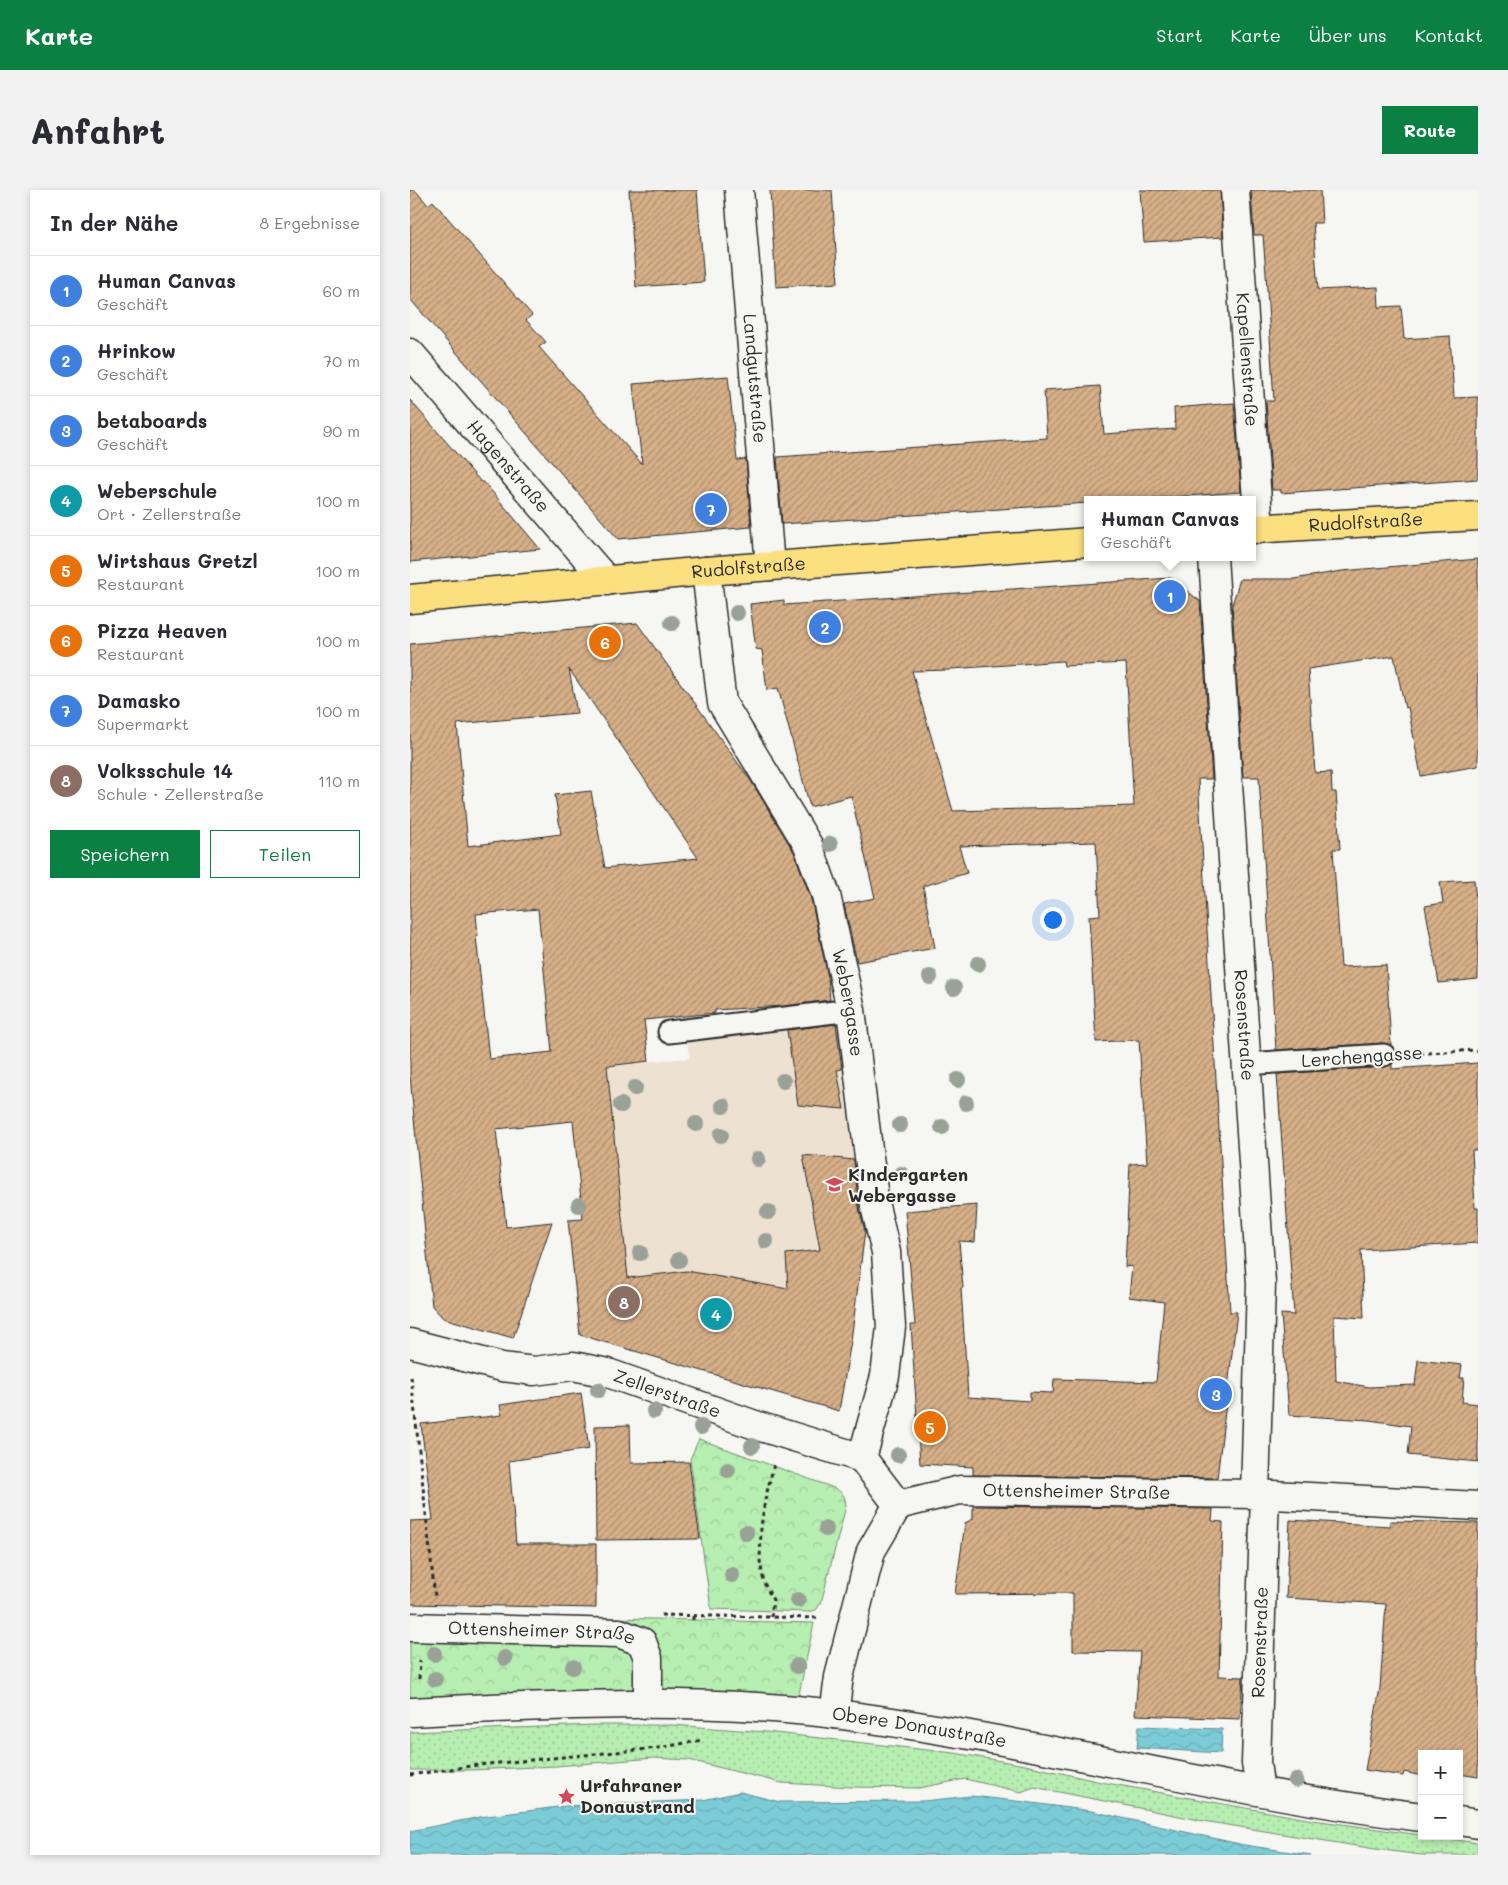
<!DOCTYPE html>
<html lang="de">
<meta charset="utf-8">
<style>
body{margin:0;font-family:Mali,sans-serif;background:#f2f2f3;color:#2b2b33}
.controls{position:absolute;right:15px;bottom:15px;display:grid;overflow:hidden;border-radius:0px;box-shadow:0 2px 8px #0003}
.controls button{width:45px;height:45px;display:grid;place-items:center;padding:0;border:0;border-bottom:1px solid #e1e1e2;background:#fff;color:#2b2b33;font:25px sans-serif}
.you{position:absolute;left:642px;top:729px;width:18px;height:18px;margin:-12px;border:4px solid #fff;border-radius:50%;background:#1a73e8;box-shadow:0 0 0 8px #1a73e833}
.badge{display:grid;place-items:center;width:32px;height:32px;border-radius:50%;background:#0b8043;color:#fff;font-size:16px;font-weight:700}
.pin{position:absolute;translate:-50% -50%;border:2px solid #fff;box-shadow:0 1px 5px #0006}
.popup{position:absolute;left:674px;top:306px;width:172px;height:65px;box-sizing:border-box;display:grid;place-content:center;border-radius:0px;background:#fff;filter:drop-shadow(0 1px 4px #0005);font-size:16px;white-space:nowrap;color:#7c7c81}
.popup b{font-size:19px;color:#2b2b33}
.popup::after{content:'';position:absolute;left:50%;top:100%;margin-left:-10px;border:10px solid transparent;border-top-color:#fff}
.list{margin:0;padding:0;list-style:none}
h2{display:flex;justify-content:space-between;align-items:center;height:65px;margin:0;padding:0 20px;font-size:21px}
h2 small{font-size:16px;font-weight:400;color:#7c7c81}
.list li{display:grid;grid-template-columns:32px 1fr auto;gap:15px;align-items:center;box-sizing:border-box;height:70px;padding:0 20px;border-top:1px solid #e1e1e2}
.list b{display:block;font-size:19px;white-space:nowrap}
.list p{margin:0;font-size:16px;white-space:nowrap;color:#7c7c81}
.list em{font-size:16px;font-style:normal;color:#7c7c81}
.actions{display:flex;gap:10px;padding:15px 20px}
.actions a{flex:1;padding:11px 0;border:1px solid #0b8043;border-radius:0px;text-align:center;font-size:18px;color:#0b8043}
.actions .main{background:#0b8043;color:#fff}
.map{position:relative;flex:none;width:1068px;height:1665px;overflow:hidden;border-radius:0px}
header{display:flex;align-items:center;gap:30px;box-sizing:border-box;height:70px;padding:0 25px;background:#0b8043;color:#fff}
header strong{font-size:24px}
nav{display:flex;gap:28px;margin-inline-start:auto;font-size:18px}
.intro{display:flex;align-items:center;justify-content:space-between;box-sizing:border-box;height:120px;padding:0 30px}
h1{margin:0;font-size:35px}
.button{padding:12px 22px;border-radius:0px;background:#0b8043;color:#fff;font-size:18px;font-weight:700}
main{display:flex;gap:30px;padding:0 30px}
aside{flex:1;background:#fff;border-radius:0px;box-shadow:0 2px 8px #0003}
.map>svg:first-child{display:block}
</style>
<header>
<strong>Karte</strong>
<nav><a>Start</a><a>Karte</a><a>Über uns</a><a>Kontakt</a></nav>
</header>
<div class="intro"><h1>Anfahrt</h1><a class="button">Route</a></div>
<main>
<aside>
<h2>In der Nähe<small>8 Ergebnisse</small></h2>
<ul class="list">
<li><span class="badge" style="background:#3f7fe0">1</span><div><b>Human Canvas</b><p>Geschäft</p></div><em>60 m</em></li>
<li><span class="badge" style="background:#3f7fe0">2</span><div><b>Hrinkow</b><p>Geschäft</p></div><em>70 m</em></li>
<li><span class="badge" style="background:#3f7fe0">3</span><div><b>betaboards</b><p>Geschäft</p></div><em>90 m</em></li>
<li><span class="badge" style="background:#0f9aa8">4</span><div><b>Weberschule</b><p>Ort · Zellerstraße</p></div><em>100 m</em></li>
<li><span class="badge" style="background:#e8710a">5</span><div><b>Wirtshaus Gretzl</b><p>Restaurant</p></div><em>100 m</em></li>
<li><span class="badge" style="background:#e8710a">6</span><div><b>Pizza Heaven</b><p>Restaurant</p></div><em>100 m</em></li>
<li><span class="badge" style="background:#3f7fe0">7</span><div><b>Damasko</b><p>Supermarkt</p></div><em>100 m</em></li>
<li><span class="badge" style="background:#8d6e63">8</span><div><b>Volksschule 14</b><p>Schule · Zellerstraße</p></div><em>110 m</em></li>
</ul>
<div class="actions"><a class="main">Speichern</a><a>Teilen</a></div>
</aside>
<div class="map">
<svg width="1068" height="1665" viewBox="0 0 1068 1665">
<defs>
<pattern id="grass-dots" width="8" height="8" patternUnits="userSpaceOnUse" patternTransform="scale(1.25)"><rect width="8" height="8" fill="#b7eeb1"/><path d="M2 2h.1M6 6h.1" fill="none" stroke="#9ecc98" stroke-width="1.8" stroke-linecap="round"/></pattern>
<pattern id="park-crowns" width="20" height="18" patternUnits="userSpaceOnUse" patternTransform="scale(1.25)"><rect width="20" height="18" fill="#b7eeb1"/><path d="M2 6a3 3 0 1 1 6 0M12 15a3 3 0 1 1 6 0" fill="none" stroke="#9ecc98"/></pattern>
<pattern id="water-waves" width="16" height="10" patternUnits="userSpaceOnUse" patternTransform="scale(1.25)"><rect width="16" height="10" fill="#7cccd7"/><path d="M0 5q4-4 8 0t8 0" fill="none" stroke="#6bafb9"/></pattern>
<pattern id="building-hatch" width="6" height="6" patternUnits="userSpaceOnUse" patternTransform="scale(1.25)"><rect width="6" height="6" fill="#d7b088"/><path d="M-1 1l2-2M0 6l6-6M5 7l2-2" fill="none" stroke="#af8f6f"/></pattern>
</defs>
<rect width="100%" height="100%" fill="#f6f6f2"/>
<filter id="ink" filterUnits="userSpaceOnUse"><feTurbulence type="fractalNoise" baseFrequency=".02" numOctaves="2"/><feDisplacementMap in="SourceGraphic" scale="10" xChannelSelector="R" yChannelSelector="G"/><feConvolveMatrix kernelMatrix="1 2 1 2 8 2 1 2 1" color-interpolation-filters="sRGB"/></filter>
<g filter="url(#ink)">
<!-- built -->
<path fill="#ede1d2" d="M427,832l30,202 -12,2 2,67 -6,49 -13,69 -258,-76 -10,-96 54,-5 -17,-169 83,-7 -3,-16z"/>
<!-- grass -->
<path fill="url(#grass-dots)" stroke="#718c6e" d="M185,1535h77l94,7 188,21 71,12 76,17 212,38 165,23v12h-57l-46,-6 -166,-27 -175,-35 -13,5 -56,-13 -46,9 -67,-1 -70,-4 -93,-23 -35,-2 -98,8 -85,4h-61v-38z"/>
<!-- park -->
<path fill="url(#park-crowns)" stroke="#718c6e" d="M289,1249l135,49c9,5 11,7 12,18l-25,97 -5,7 -7,2 -98,-3 -21,-150z
M0,1423l404,10 -15,71 -3,30 -181,-11 -205,8z"/>
<!-- water -->
<path fill="url(#water-waves)" stroke="#5c8c92" d="M729,1536l83,3 -1,24 -84,-5z
M330,1602l40,10 143,-1 48,-5 54,6 66,9 153,34 67,10h-901v-24l70,-14 86,-11 137,-6z"/>
<!-- building -->
<path fill="url(#building-hatch)" stroke="#2b2b2b" fill-rule="evenodd" d="M0,0h5l13,15 5,-4 99,114 -6,5 20,22 -7,5 103,117 -9,-80 95,-8 9,84 9,-1 5,68 -133,12 -208,-240z
M219,0h68l7,92 -68,5z
M360,0h62l6,93 -62,4z
M730,0h80l3,47 -79,5z
M841,0h69l2,33h-9l5,67 60,-3 1,20 22,-1 3,33 46,-3 4,62 24,-1v82l-197,14v-3h-9l-6,-89h8l-8,-127 -3,-39h-9z
M690,196l4,48 71,-5 -1,-21 60,-5 7,89 -107,8h-46v3l-306,21 -5,-67 270,-19 -3,-48z
M0,210l71,82h3l56,67 -130,13z
M1068,369v207l-57,10 -13,-69 -3,1 -11,-52 -86,13 7,104 16,-1 1,20h4l4,57h-7l8,118 45,-2 5,80 -8,-2 -107,7 -17,-273h-16l-11,-172 8,-26h54l48,-8z
M760,388l30,23 12,178h-14l32,533h7l-20,166 -244,-3v-8l-53,-3 -9,-139h4l-10,-114 72,-6 -2,37 -16,-1 4,47h-2l7,109 62,4v-9l23,1 1,-14 102,3 8,-80 -35,-5 3,-31 -7,1 5,-103 17,-1 -8,-123 -43,2 -7,-126 11,-1 -4,-73 -137,4 8,27 -44,13 12,62 -78,14 -13,-58 31,-6 -24,-102 -41,11 -32,-119 -11,2 -5,-40 -6,-1 -6,-45 34,-4v5zM653,471l1,5 62,-3 8,143 -181,5 -41,-140 38,-1 1,-1z
M227,433l114,158 43,71 17,47 17,78 2,23 -46,6 -69,4v3l-71,7 5,41 -42,5 21,212 59,-7 101,18 -2,-35 34,-4 -17,-95 51,5 5,48 6,23 -14,110 -12,70 -259,-76 -12,-115 15,-1 -10,-98 -77,8 10,98 46,-5 -39,116 -70,-20 -11,-12 -22,-230v-432zM159,479l72,105 57,84 -93,10 -14,-77 -36,4 6,39 -93,12 -11,-122 120,-11zM128,719l14,143 -63,7 -13,-123h2l-2,-22z
M1064,690l4,38v61l-39,4 -14,-77 18,-3 -3,-21z
M426,834l6,45 -5,1 7,39 -46,-4 -11,-75z
M1068,873v87h-6l3,58h3v35l-117,7 3,68 -30,-2 2,65 33,6 46,-2 3,-25 44,5 -2,13h4l-2,24 16,2v58l-70,-7 3,-29 -42,-6 -80,-5 -8,-101 13,1 -17,-241 108,-7 7,-3v5z
M171,1203l8,56 -80,12 7,83h80v64l-186,-4v-83l23,-1 -12,-96 81,-9 -2,-10z
M220,1235l1,38 58,-1 11,77 -104,1 -1,-114z
M563,1316l240,3 -1,12 11,1 -4,154 24,1 -3,42 -105,-4 5,-63 -67,-1v-58l-118,1 10,-71 8,-4z
M880,1330l100,6v-5l88,2v254l-19,-3v-20h-37v22l-18,-4 -1,4 -38,-6 15,-82 6,-84 -100,-6z"/>
<g fill="none" stroke-linecap="round" stroke-linejoin="round">
<defs>
<path id="service" d="M259,842l182,-22
M836,874l138,-9"/>
<g id="minor">
<path id="s1" d="M825,0l24,339"/>
<path id="s2" d="M803,367l48,726 -6,211"/>
<path id="s3" d="M296,381l16,132 86,142 18,50 25,115 24,196 11,46 5,75 -6,49 -23,82"/>
<path id="s4" d="M0,1153l92,24 32,4 39,-5 35,7 150,53 104,32 36,47"/>
<path id="s5" d="M0,1437l209,6 23,9 6,16v45"/>
<path id="s6" d="M0,1522c142,-7 284,-15 425,2 197,25 390,79 587,103"/>
<path id="s7" d="M424,1524l5,-37 32,-126 27,-46 62,-15 295,4 223,12"/>
<path id="s8" d="M850,1601l-4,-28 9,-269"/>
<path d="M1049,1631l19,3"/>
</g>
<g id="tertiary">
<path id="s9" d="M329,0l31,376"/>
</g>
<g id="secondary">
<path id="s10" d="M0,163l197,228"/>
</g>
<g id="primary">
<path id="s11" d="M842,339l226,-13"/>
<path id="s12" d="M0,409l296,-28 382,-29"/>
</g>
</defs>
<!-- service casing -->
<use href="#service" stroke="#2b2b2b" stroke-width="25"/>
<!-- minor casing -->
<use href="#minor" stroke="#2b2b2b" stroke-width="31"/>
<!-- tertiary casing -->
<use href="#tertiary" stroke="#2b2b2b" stroke-width="31"/>
<!-- secondary casing -->
<use href="#secondary" stroke="#2b2b2b" stroke-width="31"/>
<!-- primary casing -->
<use href="#primary" stroke="#2b2b2b" stroke-width="31"/>
<!-- path -->
<path stroke="#2b2b2b" stroke-width="3" stroke-dasharray="4 4" stroke-linecap="butt" d="M1002,864l66,-4
M1,1187l24,220
M251,1425l159,3
M361,1427l2,-17 -9,-17 -4,-22 1,-34 4,-27 9,-36
M283,1430v-5
M9,1489l1,-18
M0,1585l68,-10 180,-17 44,-8"/>
<!-- service -->
<use href="#service" stroke="#f6f6f2" stroke-width="21"/>
<!-- minor -->
<use href="#minor" stroke="#f6f6f2" stroke-width="28"/>
<!-- tertiary -->
<use href="#tertiary" stroke="#f6f6f2" stroke-width="28"/>
<!-- secondary -->
<use href="#secondary" stroke="#f6f6f2" stroke-width="28"/>
<!-- primary -->
<use href="#primary" stroke="#fce080" stroke-width="28"/>
</g>
<!-- trees -->
<g fill="#9aa197">
<circle cx="327" cy="423" r="8"/>
<circle cx="262" cy="433" r="8"/>
<circle cx="420" cy="654" r="8"/>
<circle cx="568" cy="774" r="8"/>
<circle cx="520" cy="787" r="8"/>
<circle cx="544" cy="798" r="8"/>
<circle cx="548" cy="890" r="8"/>
<circle cx="373" cy="891" r="8"/>
<circle cx="225" cy="898" r="8"/>
<circle cx="556" cy="913" r="8"/>
<circle cx="211" cy="915" r="8"/>
<circle cx="313" cy="916" r="8"/>
<circle cx="286" cy="934" r="8"/>
<circle cx="490" cy="935" r="8"/>
<circle cx="532" cy="937" r="8"/>
<circle cx="311" cy="945" r="8"/>
<circle cx="348" cy="969" r="8"/>
<circle cx="491" cy="984" r="8"/>
<circle cx="169" cy="1015" r="8"/>
<circle cx="358" cy="1022" r="8"/>
<circle cx="356" cy="1051" r="8"/>
<circle cx="230" cy="1063" r="8"/>
<circle cx="269" cy="1070" r="8"/>
<circle cx="188" cy="1200" r="8"/>
<circle cx="244" cy="1221" r="8"/>
<circle cx="291" cy="1237" r="8"/>
<circle cx="342" cy="1256" r="8"/>
<circle cx="488" cy="1265" r="8"/>
<circle cx="318" cy="1280" r="8"/>
<circle cx="416" cy="1339" r="8"/>
<circle cx="336" cy="1343" r="8"/>
<circle cx="322" cy="1385" r="8"/>
<circle cx="388" cy="1410" r="8"/>
<circle cx="24" cy="1464" r="8"/>
<circle cx="95" cy="1468" r="8"/>
<circle cx="387" cy="1476" r="8"/>
<circle cx="163" cy="1477" r="8"/>
<circle cx="25" cy="1489" r="8"/>
<circle cx="886" cy="1590" r="8"/>
</g>
</g>
<!-- icons -->
<defs>
<symbol id="school-bare" viewBox="-9 -9 18 18"><path d="M0-5L7-2L0 1L-7-2ZM-4 1L0 2.5L4 1V4Q0 6-4 4Z" fill="#d1495b" stroke="#f6f6f2" stroke-width="2.5" paint-order="stroke"/></symbol>
<symbol id="sight-bare" viewBox="-9 -9 18 18"><path d="M0-6L1.8-2.2L6-1.7L2.9 1.2L3.7 5.4L0 3.3L-3.7 5.4L-2.9 1.2L-6-1.7L-1.8-2.2Z" fill="#d1495b" stroke="#f6f6f2" stroke-width="2.5" paint-order="stroke"/></symbol>
</defs>
<g fill-rule="evenodd">
<use href="#school-bare" x="412" y="982" width="25" height="25"/>
<use href="#sight-bare" x="144" y="1594" width="25" height="25"/>
</g>
<g text-anchor="middle" stroke-width="4" stroke-linejoin="round" paint-order="stroke">
<!-- street labels -->
<g font-size="18" fill="#2b2b2b" stroke="#f6f6f2">
<text dy="6" stroke="none"><textPath href="#s1" startOffset="170">Kapellenstraße</textPath></text>
<text dy="6" stroke="none"><textPath href="#s9" startOffset="189">Landgutstraße</textPath></text>
<text dy="6" stroke="none"><textPath href="#s10" startOffset="150">Hagenstraße</textPath></text>
<text dy="6" stroke="none"><textPath href="#s11" startOffset="114">Rudolfstraße</textPath></text>
<text dy="6" stroke="none"><textPath href="#s12" startOffset="340">Rudolfstraße</textPath></text>
<text dy="6" stroke="none"><textPath href="#s3" startOffset="462">Webergasse</textPath></text>
<text dy="6" stroke="none"><textPath href="#s2" startOffset="469">Rosenstraße</textPath></text>
<text transform="translate(952 867) rotate(-4)" y="6">Lerchengasse</text>
<text dy="6" stroke="none"><textPath href="#s4" startOffset="265">Zellerstraße</textPath></text>
<text dy="6" stroke="none"><textPath href="#s7" startOffset="401">Ottensheimer Straße</textPath></text>
<text dy="6" stroke="none"><textPath href="#s5" startOffset="132">Ottensheimer Straße</textPath></text>
<text dy="6" stroke="none"><textPath href="#s8" startOffset="149">Rosenstraße</textPath></text>
<text dy="6" stroke="none"><textPath href="#s6" startOffset="511">Obere Donaustraße</textPath></text>
</g>
<!-- poi labels -->
<g font-size="18" font-weight="bold" fill="#2b2b2b" stroke="#f6f6f2" text-anchor="start">
<text x="438" y="991">Kindergarten<tspan x="438" dy="21">Webergasse</tspan></text>
<text x="170" y="1602">Urfahraner<tspan x="170" dy="21">Donaustrand</tspan></text>
</g>
</g>
</svg>
<div class="controls">
<button>+</button>
<button>−</button>
</div>
<div class="you"></div>
<div class="pin badge" style="left:760px;top:406px;background:#3f7fe0">1</div>
<div class="popup"><b>Human Canvas</b>Geschäft</div>
<div class="pin badge" style="left:415px;top:437px;background:#3f7fe0">2</div>
<div class="pin badge" style="left:806px;top:1204px;background:#3f7fe0">3</div>
<div class="pin badge" style="left:306px;top:1124px;background:#0f9aa8">4</div>
<div class="pin badge" style="left:520px;top:1237px;background:#e8710a">5</div>
<div class="pin badge" style="left:195px;top:452px;background:#e8710a">6</div>
<div class="pin badge" style="left:301px;top:319px;background:#3f7fe0">7</div>
<div class="pin badge" style="left:214px;top:1112px;background:#8d6e63">8</div>
</div>
</main>
